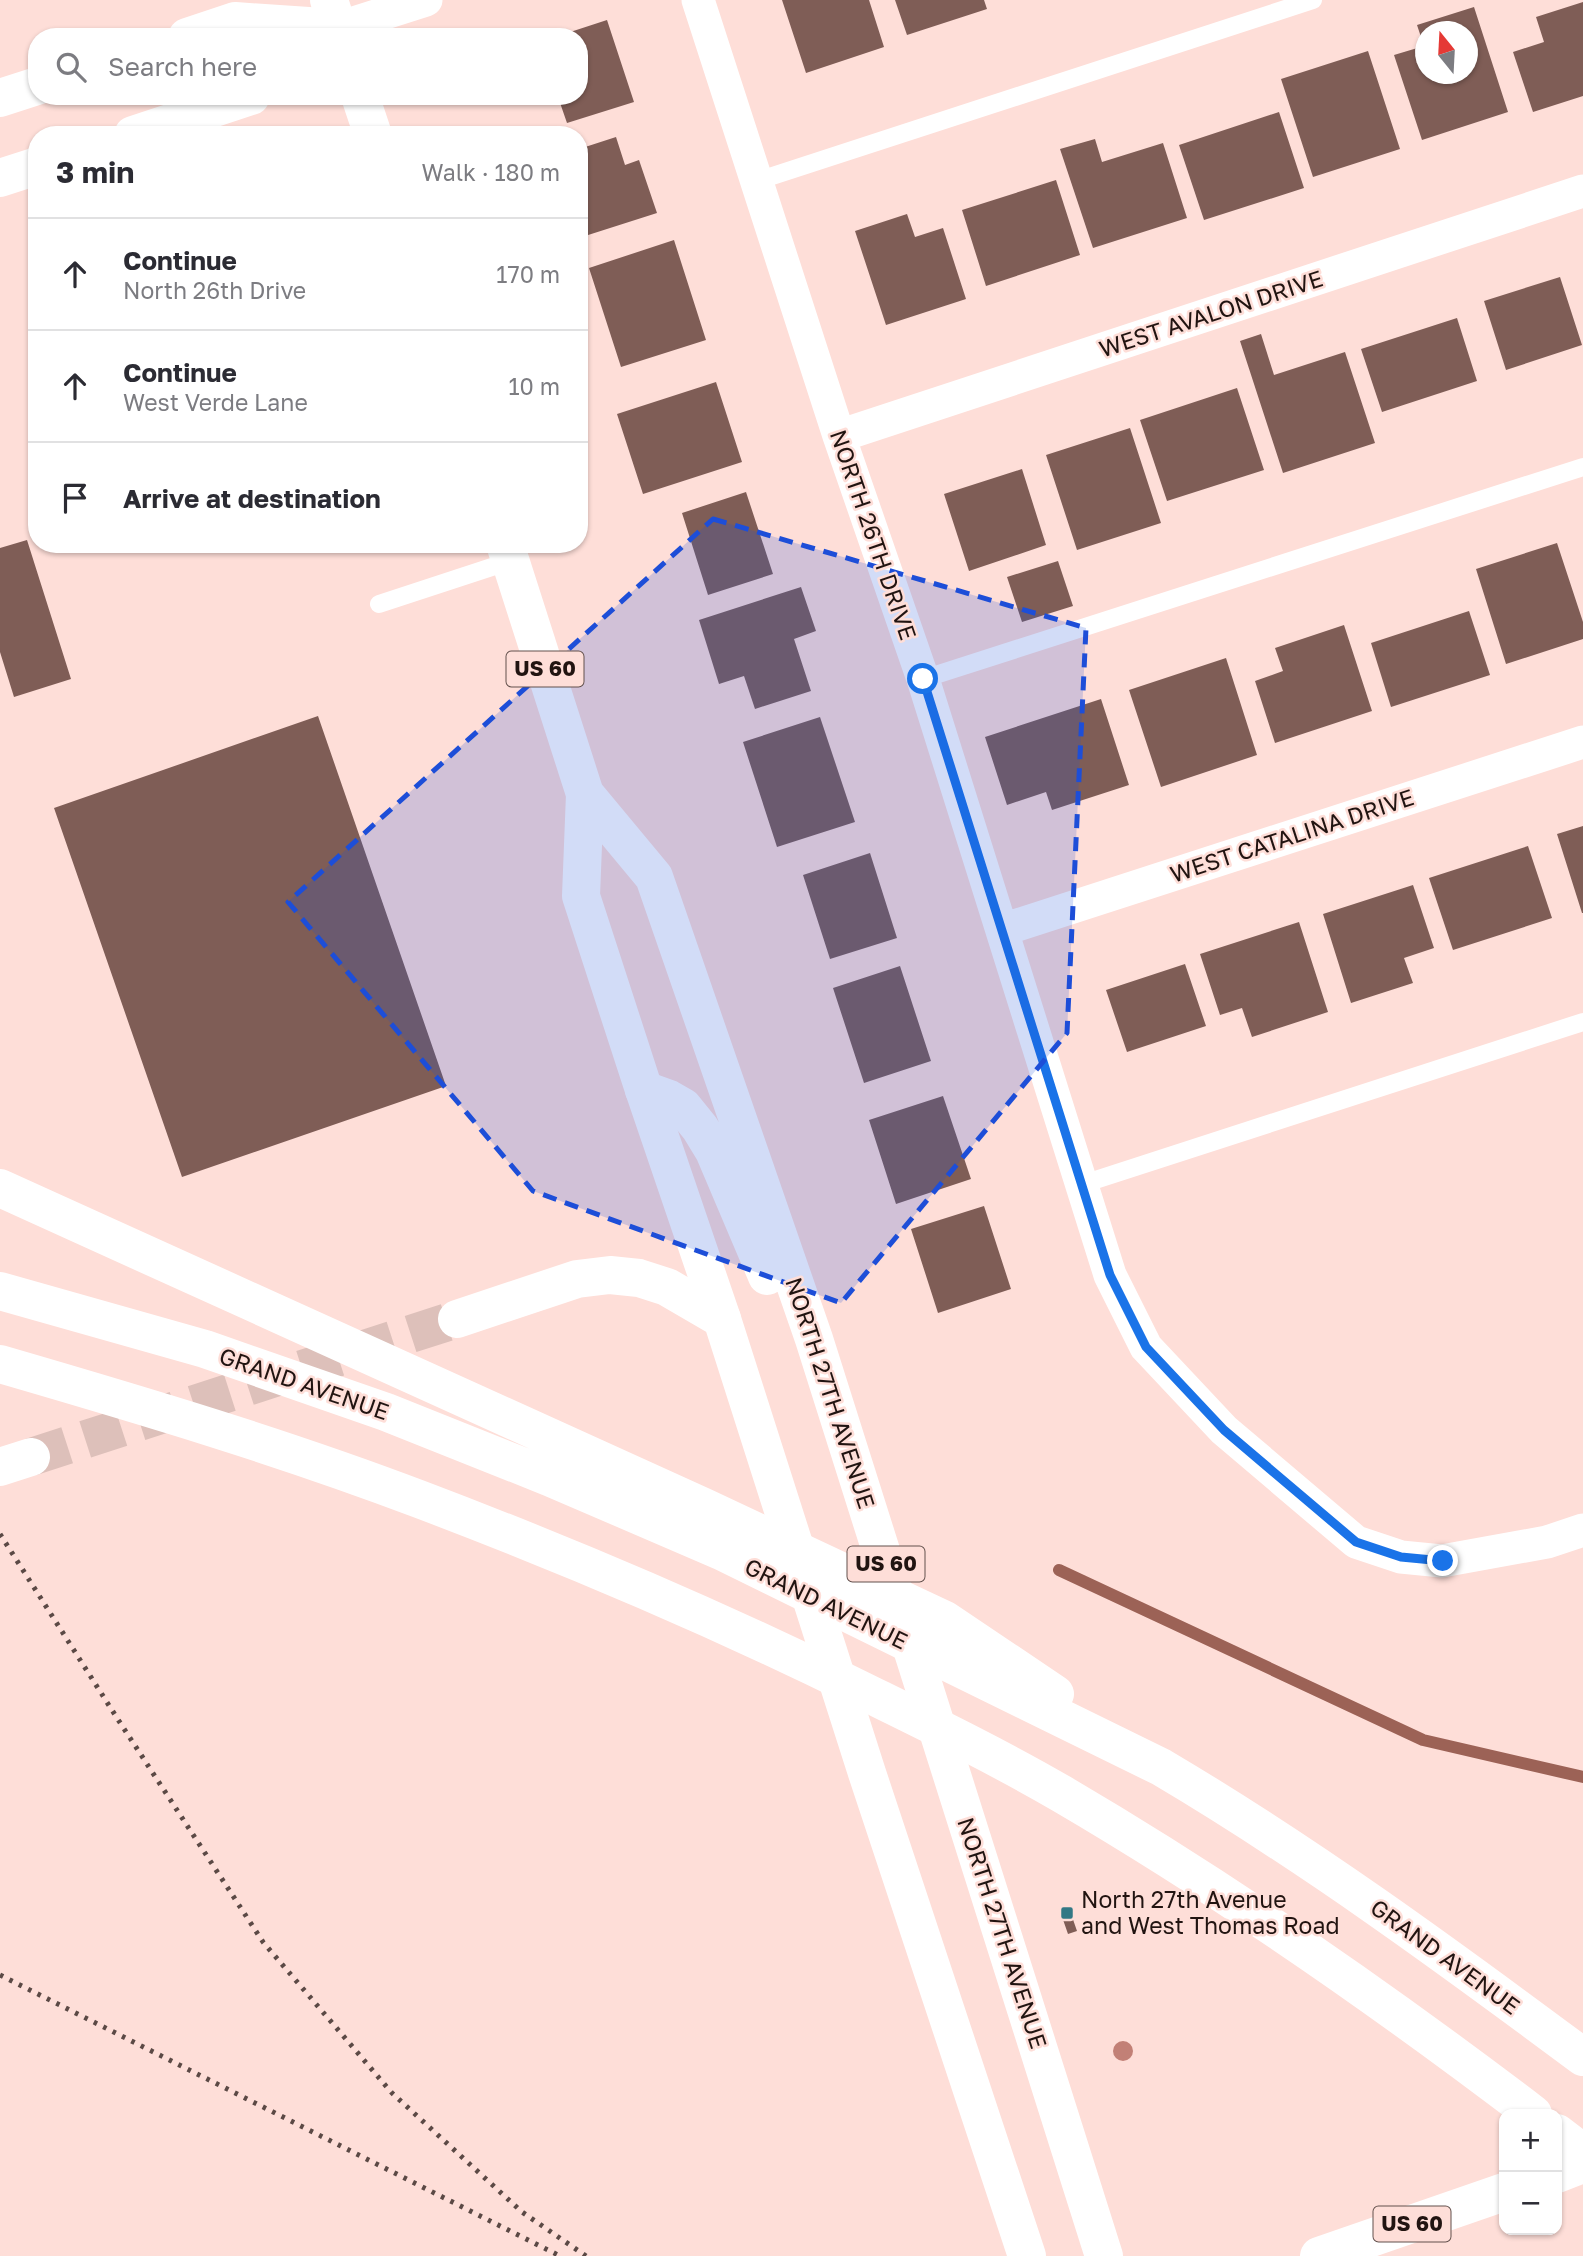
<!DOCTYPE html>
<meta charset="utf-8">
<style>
body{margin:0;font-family:"Golos Text",sans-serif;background:#f7f7f7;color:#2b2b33}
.controls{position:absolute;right:21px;bottom:21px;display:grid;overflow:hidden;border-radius:14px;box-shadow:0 2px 5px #0004}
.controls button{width:63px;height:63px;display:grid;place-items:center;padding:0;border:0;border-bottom:2px solid #e1e1e2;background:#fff;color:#2b2b33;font:35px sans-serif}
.compass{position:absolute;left:1415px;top:21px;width:63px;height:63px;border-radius:50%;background:#fff;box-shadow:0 2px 5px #0004;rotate:342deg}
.stop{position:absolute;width:21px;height:21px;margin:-16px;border:5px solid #1a73e8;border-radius:50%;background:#fff}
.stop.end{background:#1a73e8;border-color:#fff;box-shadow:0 2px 7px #0008}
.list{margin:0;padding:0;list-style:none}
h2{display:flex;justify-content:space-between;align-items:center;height:91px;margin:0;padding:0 28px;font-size:30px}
h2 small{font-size:23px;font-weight:400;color:#7c7c81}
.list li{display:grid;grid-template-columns:46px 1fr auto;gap:21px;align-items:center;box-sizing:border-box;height:112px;padding:0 28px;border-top:2px solid #e1e1e2}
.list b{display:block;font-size:26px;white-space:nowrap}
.list p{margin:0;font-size:23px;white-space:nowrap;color:#7c7c81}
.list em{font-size:23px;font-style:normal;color:#7c7c81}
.icon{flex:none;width:38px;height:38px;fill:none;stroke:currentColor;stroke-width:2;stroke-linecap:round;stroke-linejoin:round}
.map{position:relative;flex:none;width:1583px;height:2256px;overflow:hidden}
.search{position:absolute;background:#fff;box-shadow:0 2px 5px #0004;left:28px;top:28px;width:560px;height:77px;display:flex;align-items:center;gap:18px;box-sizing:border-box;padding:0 24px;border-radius:28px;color:#7c7c81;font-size:26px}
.panel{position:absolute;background:#fff;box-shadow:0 2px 5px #0004;left:28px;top:126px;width:560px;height:427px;border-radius:28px}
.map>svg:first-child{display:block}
</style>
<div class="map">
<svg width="1583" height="2256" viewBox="0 0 1583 2256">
<rect width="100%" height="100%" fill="#feded8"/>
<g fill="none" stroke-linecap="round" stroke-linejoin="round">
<!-- stream -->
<path stroke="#9c6256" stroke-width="12" d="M1059,1570l364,170 160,37"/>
</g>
<!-- building -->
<path fill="#7f5d56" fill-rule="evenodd" d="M782,0h87l15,47 -78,26z
M895,0h89l3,9 -80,26z
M1583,2v94l-50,16 -20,-60 31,-10 -8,-25z
M1474,7l34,105 -86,28 -28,-85 30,-9 -7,-21zM1426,32h42v42h-42z
M607,20l27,82 -67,21 -9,-26 -25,8 -3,-9h49v-59l-21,-1z
M1368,51l32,98 -87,28 -32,-98z
M1279,112l25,76 -100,32 -25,-75z
M616,137l9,28 14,-5 18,53 -72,23 -6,-19v-68z
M1095,139l7,23 61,-19 24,75 -94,30 -33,-99z
M1056,180l24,75 -94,31 -24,-76z
M907,214l8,23 28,-9 23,71 -80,26 -31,-94z
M674,240l32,100 -85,27 -32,-99z
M1560,277l22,68 -76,25 -22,-69z
M1457,318l20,63 -95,31 -21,-63z
M1261,334l13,41 71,-23 30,91 -92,30 -43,-132z
M716,382l26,80 -99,32 -26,-80z
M1237,388l27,82 -97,31 -27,-81z
M1130,428l31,95 -84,27 -31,-95z
M1022,469l24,76 -77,26 -25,-77z
M746,492l27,82 -65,21 -26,-82z
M27,540l44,139 -57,18 -14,-45v-104z
M1557,543l26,79v17l-77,25 -30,-95z
M1058,561l15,45 -51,16 -15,-45z
M801,587l15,44 -22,8 17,52 -56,18 -11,-33 -25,8 -20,-64z
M1469,611l21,64 -99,32 -20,-64z
M1344,625l28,86 -97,32 -20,-62 28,-10 -8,-23z
M1226,658l31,97 -96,32 -32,-97z
M1101,699l28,86 -77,25 -6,-18 -39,13 -22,-68z
M318,716l128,370 -264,91 -128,-369z
M820,717l35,105 -78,25 -34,-105z
M1583,826v87h-1l-25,-79z
M1528,846l24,72 -99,32 -24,-72z
M870,853l27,85 -67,21 -27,-84z
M1413,885l21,63 -30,10 9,25 -62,20 -28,-89z
M1299,922l29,90 -76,25 -10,-29 -22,7 -20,-61z
M1185,964l21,62 -79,26 -21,-62z
M900,966l31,95 -67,22 -31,-95z
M943,1096l28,83 -75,25 -27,-84z
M984,1206l27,83 -73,24 -27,-84z
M1069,1908l8,23 -9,3 -8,-23z"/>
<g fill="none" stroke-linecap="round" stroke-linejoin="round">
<!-- trunk-tunnel -->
<path stroke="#ddc0ba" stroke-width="38" stroke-dasharray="38 19" stroke-linecap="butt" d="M31,1457l426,-138"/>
<!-- service -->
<path stroke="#fff" stroke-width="18" d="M757,181l556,-181
M379,604l131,-43
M923,679l660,-212
M1083,1184l500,-162"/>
<!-- minor -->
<path stroke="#fff" stroke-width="33" d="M698,0l141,436 84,243 187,596 36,72 78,83 132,112 45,15 41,4 105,-19 36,-12
M338,28l88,-28
M839,436l744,-245
M1002,930l581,-188"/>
<!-- secondary -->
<path stroke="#fff" stroke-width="38" d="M329,0l9,28"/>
<!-- primary -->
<path stroke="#fff" stroke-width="38" d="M133,135l118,-39
M0,178l37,-12
M585,794l-4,102 63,194 78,229
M0,1188l704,319 241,113 110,74
M0,1291l205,58 181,63 163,65 172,74 440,216c147,87 285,188 422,290
M0,1364c141,41 282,83 419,135 148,56 294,118 436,188 69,34 140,68 207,107 164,96 320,205 471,320
M1557,2133l26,20"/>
<!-- trunk -->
<path stroke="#fff" stroke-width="38" d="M187,37l48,-16 103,7 3,9
M360,96l13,39
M0,98l37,-12
M505,544l80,250 69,83 160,462 290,917
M644,1090l25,9 14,8 17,21 14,23 53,125
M457,1319l120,-40 33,-4 29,3 28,9 55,32 145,454 160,483
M0,1467l31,-10
M1557,2174l26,-10
M1319,2256l185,-64"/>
<!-- rail -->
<path stroke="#5b4945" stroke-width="5" stroke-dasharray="3.5 7" stroke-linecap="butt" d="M0,1534l117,184 146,224 129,151 130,119 64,44
M0,1975l560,281"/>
</g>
<!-- trees -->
<circle fill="#c28076" cx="1123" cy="2051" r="10"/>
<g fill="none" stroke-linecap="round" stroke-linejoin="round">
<!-- route -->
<path stroke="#1a73e8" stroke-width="9" d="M923,679l187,596 36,72 78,83 132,112 45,15 42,4"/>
</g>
<!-- marked area -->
<path fill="#1d4ed8" fill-opacity="0.2" stroke="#1d4ed8" stroke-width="5" stroke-dasharray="14 9" stroke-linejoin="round" d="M713,519l373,109 -19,405 -226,270 -308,-112 -245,-289z"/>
<!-- markers -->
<rect fill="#327885" stroke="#feded8" stroke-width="2.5" x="1060" y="1906" width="14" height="14" rx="3.5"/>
<g text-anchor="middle" stroke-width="5" stroke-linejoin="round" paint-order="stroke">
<!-- shield labels -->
<g fill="#feded8" stroke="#63514d" stroke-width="2">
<rect x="506.5" y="651.5" width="77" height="35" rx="5"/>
<rect x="847.5" y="1546.5" width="77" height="35" rx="5"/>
<rect x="1373.5" y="2206.5" width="77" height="35" rx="5"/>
</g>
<g font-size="21" font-weight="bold" fill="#211411">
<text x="545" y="676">US 60</text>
<text x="886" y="1571">US 60</text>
<text x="1412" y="2231">US 60</text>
</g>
<!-- street labels -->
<g font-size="23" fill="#211411" stroke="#feded8">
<text transform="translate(1211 314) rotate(-18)" y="8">WEST AVALON DRIVE</text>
<text transform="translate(873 535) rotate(71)" y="8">NORTH 26TH DRIVE</text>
<text transform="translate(1292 836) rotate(-18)" y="8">WEST CATALINA DRIVE</text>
<text transform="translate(304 1384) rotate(19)" y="8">GRAND AVENUE</text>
<text transform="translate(830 1393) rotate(72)" y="8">NORTH 27TH AVENUE</text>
<text transform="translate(826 1604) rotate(26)" y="8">GRAND AVENUE</text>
<text transform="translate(1002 1933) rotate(72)" y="8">NORTH 27TH AVENUE</text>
<text transform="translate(1445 1957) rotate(36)" y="8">GRAND AVENUE</text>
</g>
<!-- poi labels -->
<g font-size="23" fill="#211411" stroke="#feded8" text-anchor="start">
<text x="1081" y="1908">North 27th Avenue<tspan x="1081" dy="26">and West Thomas Road</tspan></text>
</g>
</g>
</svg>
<div class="controls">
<button>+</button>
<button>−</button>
</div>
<svg class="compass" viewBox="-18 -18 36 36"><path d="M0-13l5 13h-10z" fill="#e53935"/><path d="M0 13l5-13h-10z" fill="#7c7c81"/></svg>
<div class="stop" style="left:923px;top:679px"></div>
<div class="stop end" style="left:1443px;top:1561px"></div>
<div class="search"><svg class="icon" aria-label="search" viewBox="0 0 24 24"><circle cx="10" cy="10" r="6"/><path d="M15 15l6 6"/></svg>Search here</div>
<section class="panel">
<h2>3 min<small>Walk · 180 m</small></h2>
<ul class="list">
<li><svg class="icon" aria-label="ahead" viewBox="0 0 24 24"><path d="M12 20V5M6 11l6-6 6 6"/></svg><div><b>Continue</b><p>North 26th Drive</p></div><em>170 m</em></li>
<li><svg class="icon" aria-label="ahead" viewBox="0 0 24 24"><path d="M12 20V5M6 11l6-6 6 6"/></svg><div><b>Continue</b><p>West Verde Lane</p></div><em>10 m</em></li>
<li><svg class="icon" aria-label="arrive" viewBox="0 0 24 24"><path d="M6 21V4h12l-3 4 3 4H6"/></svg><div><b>Arrive at destination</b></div></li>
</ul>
</section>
</div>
